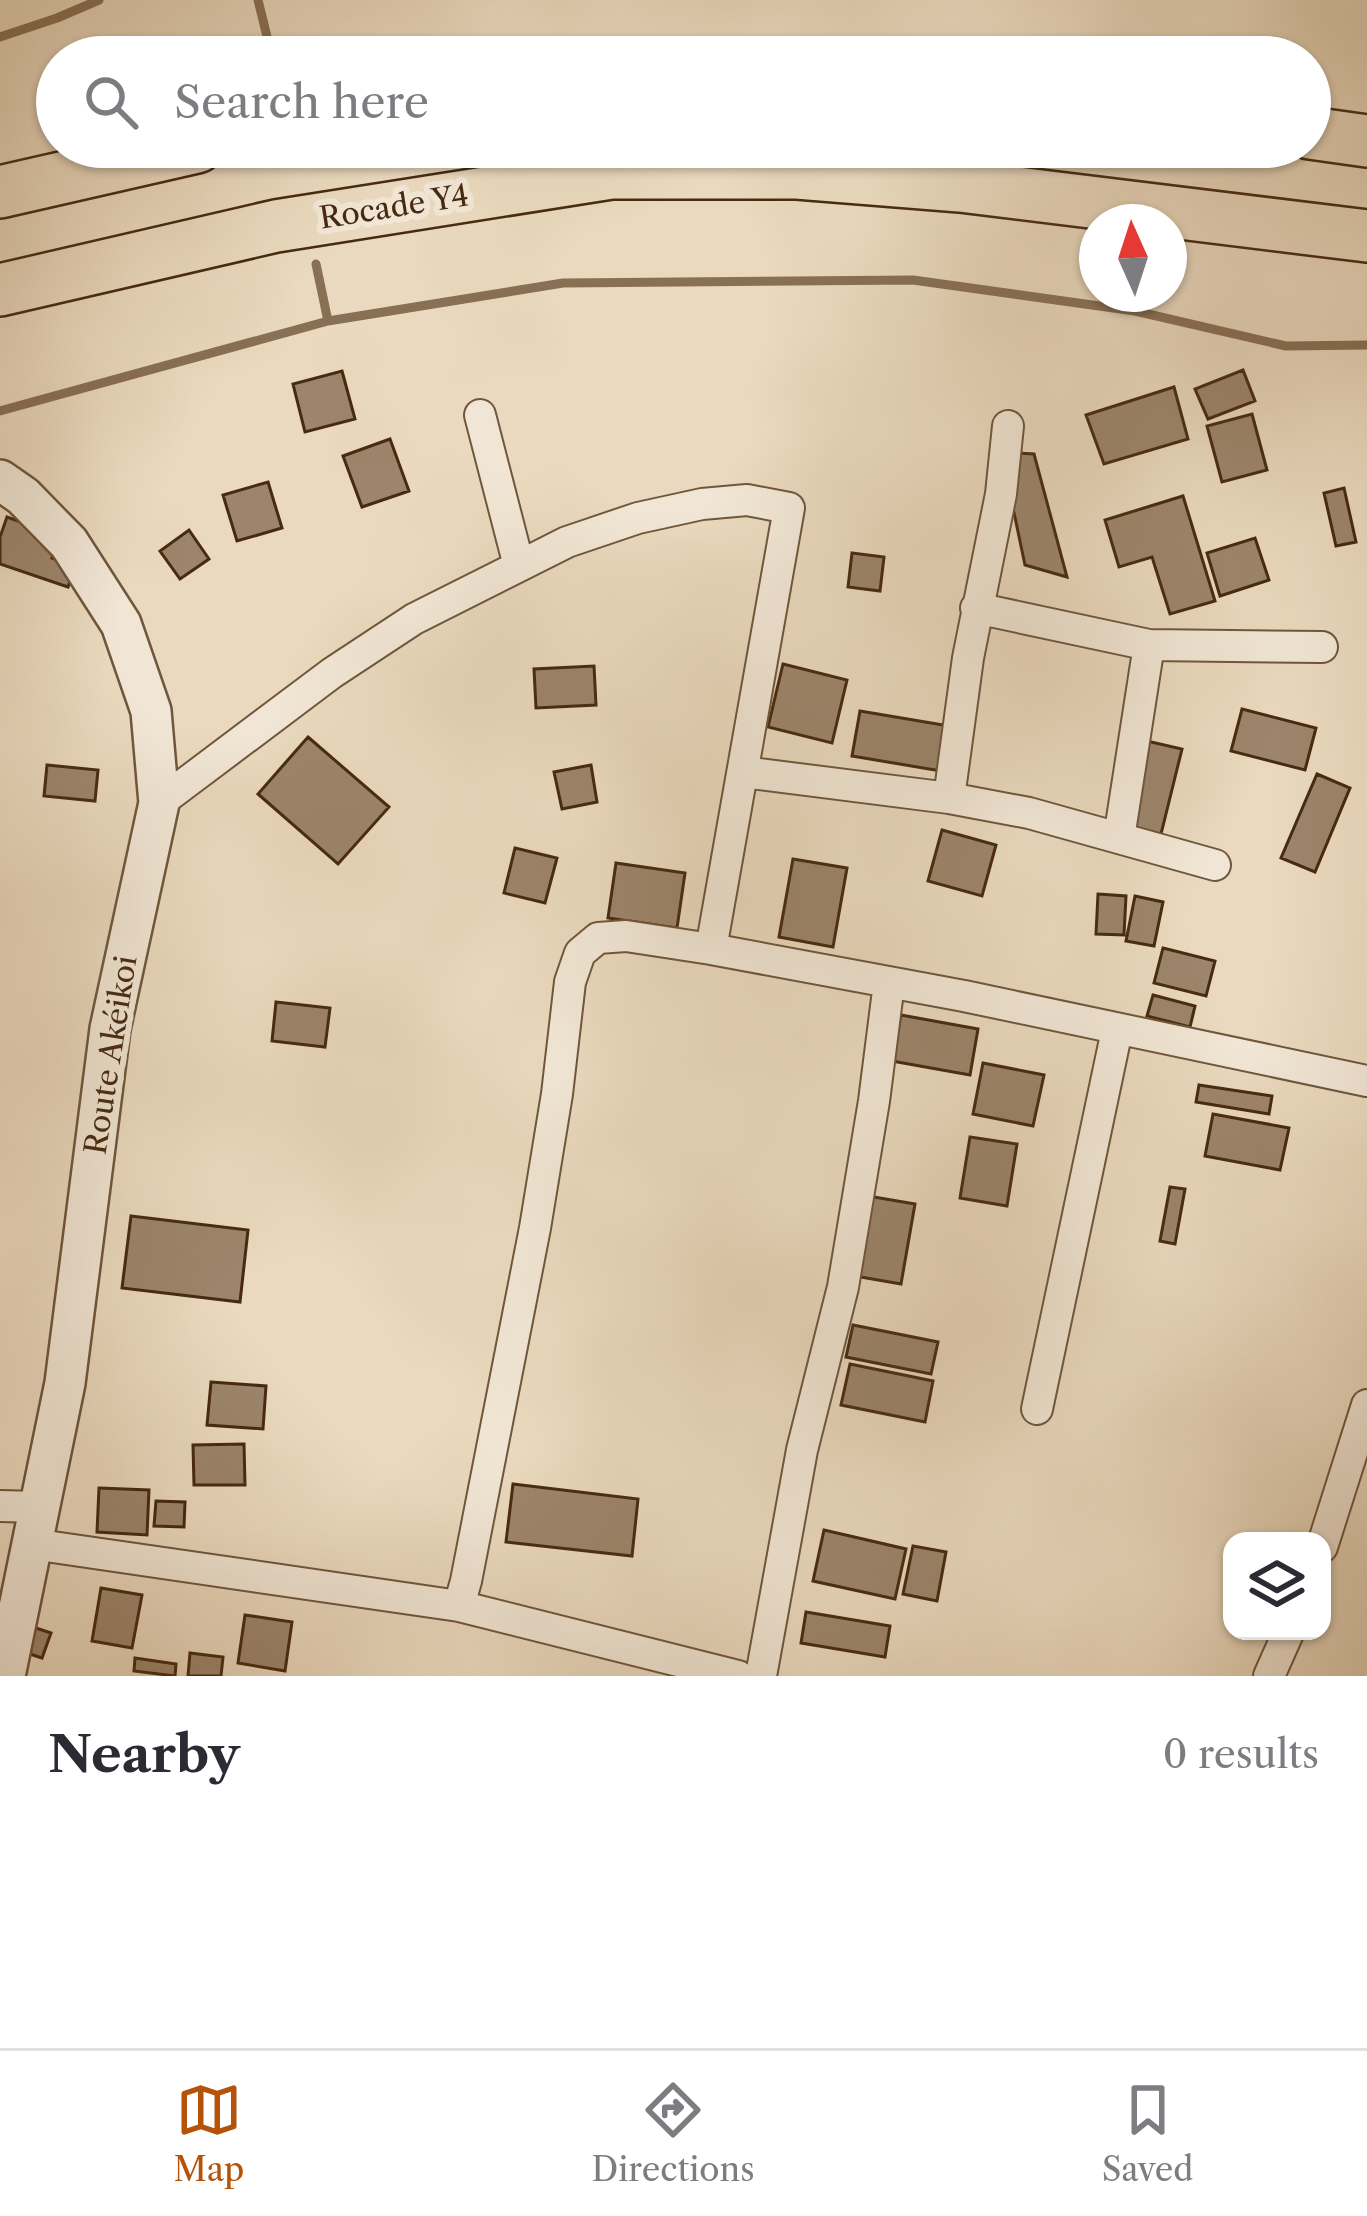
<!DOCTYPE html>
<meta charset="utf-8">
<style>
body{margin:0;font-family:"Libre Caslon Text",serif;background:#f2f2f3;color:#2b2b33}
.controls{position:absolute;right:36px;bottom:36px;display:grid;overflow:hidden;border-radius:24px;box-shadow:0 3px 9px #0004}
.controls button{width:108px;height:108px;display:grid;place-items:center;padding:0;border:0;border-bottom:3px solid #e1e1e2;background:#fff;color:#2b2b33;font:60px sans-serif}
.compass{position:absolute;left:1079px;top:204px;width:108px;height:108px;border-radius:50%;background:#fff;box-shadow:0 3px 9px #0004;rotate:357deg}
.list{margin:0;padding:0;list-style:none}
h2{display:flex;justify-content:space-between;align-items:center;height:156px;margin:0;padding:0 48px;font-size:51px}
h2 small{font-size:39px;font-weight:400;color:#7c7c81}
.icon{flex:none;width:66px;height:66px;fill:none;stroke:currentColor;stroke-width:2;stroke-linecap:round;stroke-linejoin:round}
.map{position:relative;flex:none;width:1367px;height:1676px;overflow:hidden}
.search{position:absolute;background:#fff;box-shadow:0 3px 9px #0004;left:36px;right:36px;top:36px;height:132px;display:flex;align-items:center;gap:30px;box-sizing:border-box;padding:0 42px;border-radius:66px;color:#7c7c81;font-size:45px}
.sheet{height:372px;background:#fff}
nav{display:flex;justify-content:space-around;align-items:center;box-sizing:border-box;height:168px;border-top:3px solid #e1e1e2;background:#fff;font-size:33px;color:#7c7c81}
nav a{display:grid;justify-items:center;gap:6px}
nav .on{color:#b45309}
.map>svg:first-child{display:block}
</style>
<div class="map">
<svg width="1367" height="1676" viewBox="0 0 1367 1676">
<rect width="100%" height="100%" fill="#ead9be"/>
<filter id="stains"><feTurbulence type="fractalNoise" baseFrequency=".00167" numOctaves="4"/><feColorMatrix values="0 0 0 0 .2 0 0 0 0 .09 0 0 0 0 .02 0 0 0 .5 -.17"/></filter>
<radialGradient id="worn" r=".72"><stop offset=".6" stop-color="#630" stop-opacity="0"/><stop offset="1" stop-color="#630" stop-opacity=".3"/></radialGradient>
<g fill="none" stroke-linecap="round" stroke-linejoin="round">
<!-- stream -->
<path stroke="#887055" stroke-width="9" d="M258,0l14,57
M0,37l57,-19 42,-18
M316,264l12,57
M0,411l328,-90 235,-38 350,-3 222,31 151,35 81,-1"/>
</g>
<!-- building -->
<path fill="#9c856b" stroke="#472a11" stroke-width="3" d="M1243,370l12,31 -47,18 -13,-30z
M342,371l13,48 -50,13 -12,-48z
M1174,387l14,52 -84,25 -18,-49z
M1252,414l15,56 -45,12 -15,-56z
M390,439l19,52 -47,16 -19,-51z
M1014,453l20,1 33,123 -42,-12 -16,-76z
M268,482l14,46 -45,13 -14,-46z
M1344,488l12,54 -20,4 -12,-53z
M1183,496l32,105 -45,13 -18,-57 -33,10 -14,-47z
M7,517l28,10 23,14 -6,17 23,8 -7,21 -68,-23v-27z
M189,530l20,29 -29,20 -20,-28z
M1255,538l14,42 -49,16 -13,-43z
M852,553l32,4 -4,34 -32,-4z
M783,664l64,16 -15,63 -64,-16z
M594,666l2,39 -60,3 -2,-39z
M1242,709l74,19 -11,42 -74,-19z
M860,711l95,16 -8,45 -95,-16z
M308,737l81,70 -51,57 -80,-70z
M1147,741l35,8 -21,85 -34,-8z
M47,765l51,5 -3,31 -51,-5z
M591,765l6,37 -35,7 -8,-37z
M1317,774l33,14 -35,84 -34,-14z
M942,830l54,15 -14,51 -54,-15z
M515,848l42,10 -12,45 -41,-10z
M793,859l54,9 -14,79 -54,-10z
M616,863l69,10 -8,55 -69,-10z
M1098,894l28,2 -2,39 -28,-1z
M1135,896l28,6 -9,44 -28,-5z
M1163,948l52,13 -9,35 -52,-13z
M1153,995l42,11 -5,21 -43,-11z
M276,1002l54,6 -5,39 -53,-6z
M901,1015l77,14 -8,46 -78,-14z
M983,1063l61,12 -11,51 -60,-12z
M1199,1085l73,11 -3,18 -73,-12z
M1213,1114l76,14 -9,42 -75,-14z
M970,1137l47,7 -10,62 -47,-8z
M1170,1187l15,2 -10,55 -15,-3z
M868,1196l47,8 -14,80 -46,-8z
M131,1216l117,14 -8,72 -118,-14z
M853,1325l85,17 -7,32 -85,-17z
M850,1364l83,17 -8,41 -84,-17z
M211,1382l55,4 -3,43 -56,-4z
M244,1444l1,41h-51l-1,-40z
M513,1484l125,15 -6,57 -126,-14z
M99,1488l50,2 -2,45 -50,-3z
M156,1501l29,1 -1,25 -30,-1z
M824,1530l82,19 -11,50 -82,-18z
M913,1546l33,6 -9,49 -34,-7z
M101,1588l41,7 -10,53 -40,-7z
M806,1612l84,14 -5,31 -84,-14z
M245,1615l47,7 -7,49 -47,-8z
M30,1626l21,7 -9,25 -21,-7z
M190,1653l33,4 -2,19h-33z
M135,1658l41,6 -1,12 -41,-5z"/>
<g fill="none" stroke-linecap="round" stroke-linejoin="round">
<defs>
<path id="minor" d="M480,415l39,151
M976,608l173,37 173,2
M743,772l206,26 80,15 186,52
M949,798l19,-140 33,-164 7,-68
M159,803l173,-130 82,-54 153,-77 71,-24 64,-14 45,-4 42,8 -78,441
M1119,838l30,-193
M1037,1409l80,-379
M0,1506l39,1
M32,1544l427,62 279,70
M1322,1547l45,-142
M459,1606l7,-25 69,-353 22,-134 13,-112 10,-29 18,-15 28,-2 85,13 253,47 403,85
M761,1676l41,-226 41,-163 31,-186 15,-118
M1269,1676l20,-45"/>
<path id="tertiary" d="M0,480l23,16 46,47 52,81 30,87 8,92 -49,226 -45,354 -60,293"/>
<path id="trunk" d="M1310,133l57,8
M0,192l197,-45
M0,290l276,-64 335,-53h186l163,13 407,50"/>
</defs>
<!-- minor casing -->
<use href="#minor" stroke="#70563c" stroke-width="34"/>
<!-- tertiary casing -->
<use href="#tertiary" stroke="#70563c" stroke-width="44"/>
<!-- trunk casing -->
<use href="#trunk" stroke="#472a11" stroke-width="56"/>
<!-- minor -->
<use href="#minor" stroke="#f1e6d5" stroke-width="30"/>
<!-- tertiary -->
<use href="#tertiary" stroke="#f1e6d5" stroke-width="39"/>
<!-- trunk -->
<use href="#trunk" stroke="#ead9be" stroke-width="51"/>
</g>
<g text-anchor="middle" stroke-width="12" stroke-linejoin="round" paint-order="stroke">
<!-- street labels -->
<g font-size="30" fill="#472a11" stroke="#f1e6d5">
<text transform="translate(394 207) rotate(-9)" y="10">Rocade Y4</text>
<text transform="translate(111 1055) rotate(-81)" y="10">Route Akéikoi</text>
</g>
</g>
<rect width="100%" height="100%" filter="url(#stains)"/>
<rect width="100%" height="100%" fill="url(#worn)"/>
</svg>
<div class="controls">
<button><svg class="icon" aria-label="layers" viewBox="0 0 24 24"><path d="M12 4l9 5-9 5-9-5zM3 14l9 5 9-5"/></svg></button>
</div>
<svg class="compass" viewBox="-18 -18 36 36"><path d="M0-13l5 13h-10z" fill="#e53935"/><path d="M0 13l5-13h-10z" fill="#7c7c81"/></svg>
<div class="search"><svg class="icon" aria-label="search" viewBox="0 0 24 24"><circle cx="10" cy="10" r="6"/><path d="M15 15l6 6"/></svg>Search here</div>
</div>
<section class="sheet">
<h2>Nearby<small>0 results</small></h2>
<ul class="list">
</ul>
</section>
<nav>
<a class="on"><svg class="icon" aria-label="map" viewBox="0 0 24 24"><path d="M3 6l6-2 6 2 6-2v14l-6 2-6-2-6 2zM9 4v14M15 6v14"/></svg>Map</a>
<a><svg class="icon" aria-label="directions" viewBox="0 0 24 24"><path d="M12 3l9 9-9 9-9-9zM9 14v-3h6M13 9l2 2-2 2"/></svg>Directions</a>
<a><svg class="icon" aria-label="saved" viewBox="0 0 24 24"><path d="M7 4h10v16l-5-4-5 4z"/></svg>Saved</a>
</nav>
